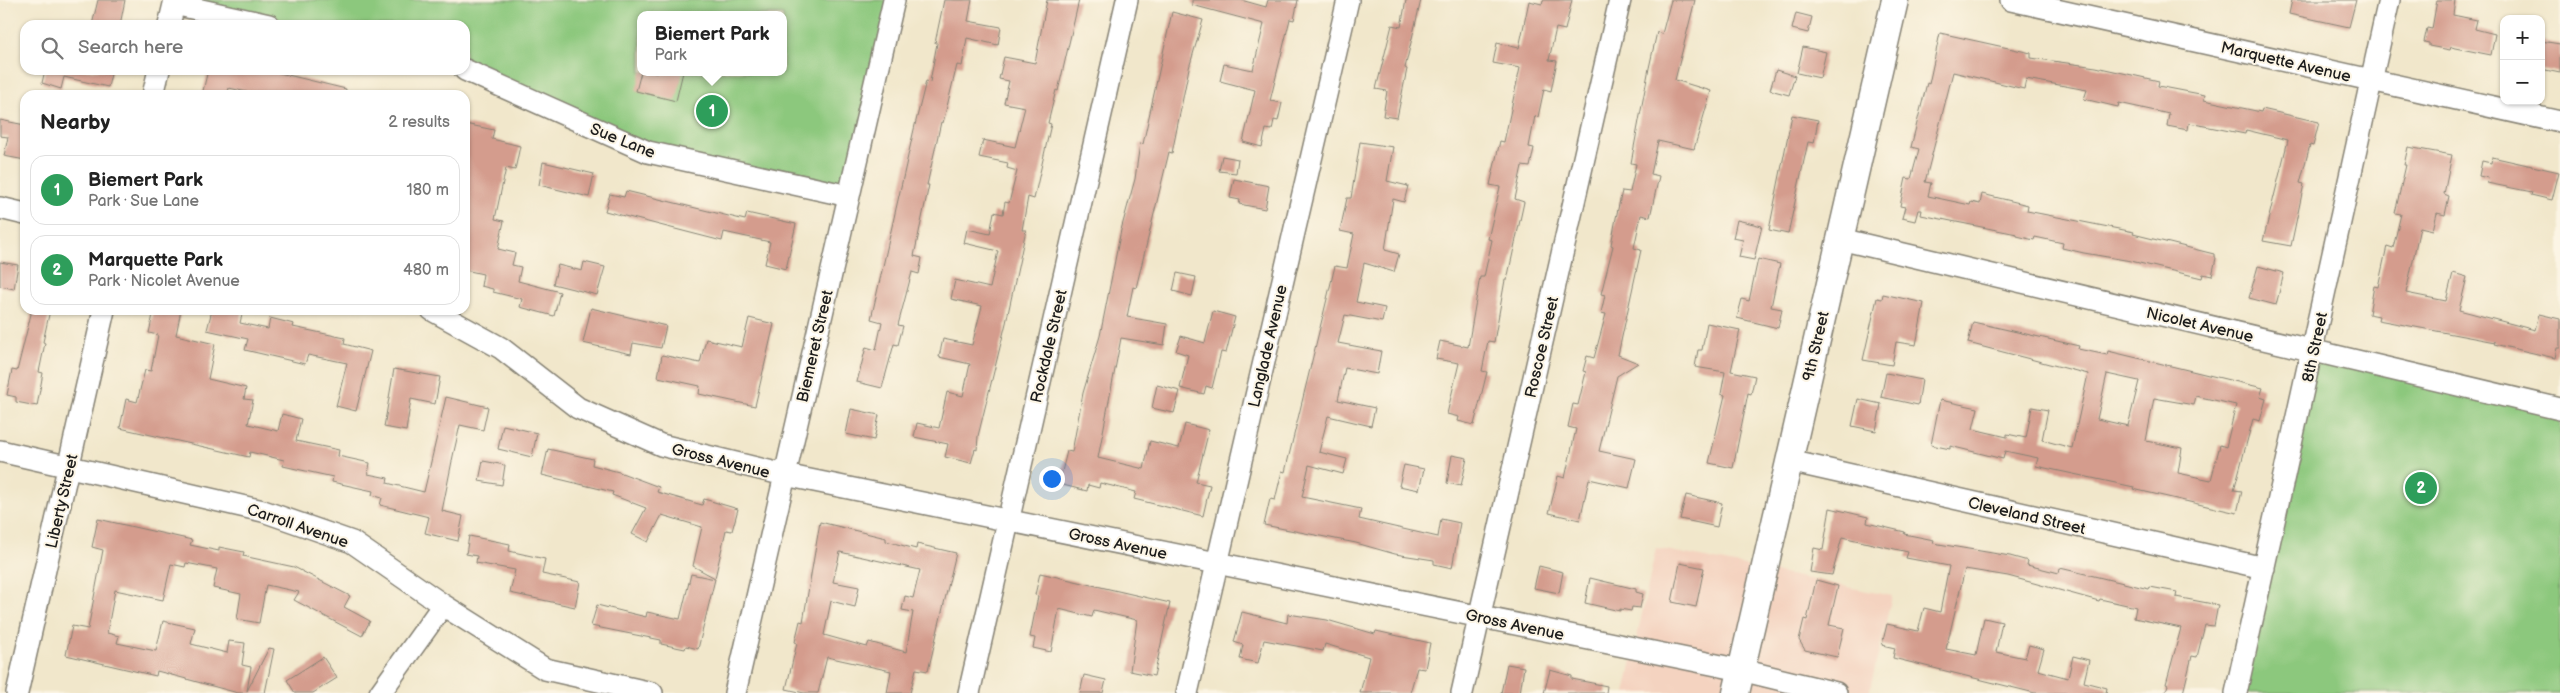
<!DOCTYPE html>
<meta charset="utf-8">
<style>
body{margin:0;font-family:"Balsamiq Sans",sans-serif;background:#f6f6f6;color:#222}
.controls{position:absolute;right:15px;top:15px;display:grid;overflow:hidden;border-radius:10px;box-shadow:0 1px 4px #0004}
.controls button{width:45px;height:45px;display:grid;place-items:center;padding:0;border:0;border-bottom:1px solid #e0e0e0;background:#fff;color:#222;font:25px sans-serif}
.you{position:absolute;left:1051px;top:478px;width:18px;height:18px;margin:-12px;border:4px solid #fff;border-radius:50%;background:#1a73e8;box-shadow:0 0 0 8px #1a73e833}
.badge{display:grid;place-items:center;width:32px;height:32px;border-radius:50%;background:#1a73e8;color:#fff;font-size:16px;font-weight:700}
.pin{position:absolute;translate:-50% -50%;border:2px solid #fff;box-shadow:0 1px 5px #0006}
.popup{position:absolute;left:637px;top:11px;width:150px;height:65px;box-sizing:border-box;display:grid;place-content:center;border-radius:10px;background:#fff;filter:drop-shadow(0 1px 4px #0005);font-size:16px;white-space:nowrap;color:#767676}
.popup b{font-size:19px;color:#222}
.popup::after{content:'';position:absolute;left:50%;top:100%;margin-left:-10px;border:10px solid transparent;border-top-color:#fff}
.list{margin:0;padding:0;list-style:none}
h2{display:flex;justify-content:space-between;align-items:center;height:65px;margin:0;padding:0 20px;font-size:21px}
h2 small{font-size:16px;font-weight:400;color:#767676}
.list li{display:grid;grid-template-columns:32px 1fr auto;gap:15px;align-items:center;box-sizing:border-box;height:70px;margin:0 10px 10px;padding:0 10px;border:1px solid #e0e0e0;border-radius:15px}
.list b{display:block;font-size:19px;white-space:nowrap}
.list p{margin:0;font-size:16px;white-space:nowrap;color:#767676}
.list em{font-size:16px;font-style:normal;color:#767676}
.icon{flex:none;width:28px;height:28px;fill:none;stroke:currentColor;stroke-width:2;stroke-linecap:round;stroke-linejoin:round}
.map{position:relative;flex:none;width:2560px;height:693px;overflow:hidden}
.search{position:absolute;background:#fff;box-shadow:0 1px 4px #0004;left:20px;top:20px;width:450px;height:55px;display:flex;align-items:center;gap:12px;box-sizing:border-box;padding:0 18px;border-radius:15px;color:#767676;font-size:19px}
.panel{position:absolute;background:#fff;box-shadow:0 1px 4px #0004;left:20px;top:90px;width:450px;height:225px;border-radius:15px}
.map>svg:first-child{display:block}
</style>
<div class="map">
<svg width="2560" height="693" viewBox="0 0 2560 693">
<rect width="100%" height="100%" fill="#fcf5e5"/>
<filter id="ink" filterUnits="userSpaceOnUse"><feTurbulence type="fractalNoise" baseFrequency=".02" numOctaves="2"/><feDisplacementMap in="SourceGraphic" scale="10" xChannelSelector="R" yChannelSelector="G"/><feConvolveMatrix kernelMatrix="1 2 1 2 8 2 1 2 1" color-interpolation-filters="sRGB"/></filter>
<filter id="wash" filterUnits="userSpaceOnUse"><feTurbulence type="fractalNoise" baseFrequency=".0096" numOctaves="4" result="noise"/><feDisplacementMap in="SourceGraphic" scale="20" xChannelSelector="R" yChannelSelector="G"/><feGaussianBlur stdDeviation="1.12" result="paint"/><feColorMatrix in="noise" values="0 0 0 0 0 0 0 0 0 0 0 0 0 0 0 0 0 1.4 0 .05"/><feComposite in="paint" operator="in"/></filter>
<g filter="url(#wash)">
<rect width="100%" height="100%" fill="#f1e7cb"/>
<!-- built -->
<path fill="#f4d3c0" d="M1656,548l236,48 -23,97h-244z"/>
<!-- green -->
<path fill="#8cc87d" stroke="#54724c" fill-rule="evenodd" d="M175,0h719l-45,196 -201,-44 -183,-82v-45h-196zM641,15h142v57h-142z
M2313,350l247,59v284h-324z"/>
<g id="blocks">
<!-- building -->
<path fill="#d49c8d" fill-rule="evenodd" d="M98,0h27l-5,25h-28z
M944,0h28l-4,21 33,6 -3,18 -31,-7 -5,28 -5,-1 -14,58 -2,-1 -14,63h2l-15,71 8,2 -3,16 -7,-2 -14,53 5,1 -5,19 -4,-1 -12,44 -25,-6 9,-35 10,3 6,-28 -11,-3 44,-194 11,-44 4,1 7,-39h-2z
M1047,0h32l-21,91 -2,-1 -8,33 3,1 -17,75 -6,-2 -6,33h4l-20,93 -28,113 -1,14 -2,-1 -4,14 -26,-6 3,-13 -34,-7 3,-14 22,5 8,-36 16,4 7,-32 -31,-7 4,-18 29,6 10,-39 -31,-7 4,-19 35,8 8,-37 -34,-8 3,-14 23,5 4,-22 9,2 2,-12 4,1 8,-32 -10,-3 1,-5 -29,-6 4,-17 32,7 10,-40 -21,-4 5,-22 -10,-2 5,-22 31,6z
M1192,0h49l25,7 2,-7h30l-4,20 -4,-1 -20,82 12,2 -4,18 -4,-1 -2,10 -6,-1 -4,18 -19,-5 12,-52 -35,-9 4,-17 29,6 11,-46 -72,-19z
M1406,0h15l-16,68 2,1 -10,49 -14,-2 4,-25 -11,-2 16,-64 9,2z
M1543,0h29l-7,30 -9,-2 -7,32 8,1 -6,30 -7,-2 -6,28 -3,-1 -6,31 5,1 -4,19 -8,-1 -7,33 9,3 -17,78h-2l-11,62 -6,-1 -6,30 5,1 -13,53 -16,-4 1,-4 -12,-3 12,-51 -23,-4 4,-18 28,6 12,-70h4l8,-37 -4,-1 12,-52 -10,-2 10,-44 4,1 16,-74 -27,-5 4,-20 22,5 10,-47 13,3z
M1671,0h24l-20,80 36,11 -17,58 -36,-8 -7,33 8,2 -9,41 -9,-2 -7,33 7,2 -23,105 20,8 -21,13 -18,75 37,8 -7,29 -40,-9 -9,41 -31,-7 9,-37 7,2 11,-49 -8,-2 5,-23 5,1 8,-33 -3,-1 4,-15 7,2 12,-44 -5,-1 4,-18 -4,-1 12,-48 -2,-1 5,-27 6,-27 8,1 6,-28 -5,-1 18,-95 8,-36 5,2z
M2292,0h64l-7,27 -60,-13z
M2437,0h18l-2,15 24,5 -2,9 20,5 -4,21 -40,-8 -1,3 -21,-4v-3l-5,-1 3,-14 5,1z
M1172,12l31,8 -14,48 -17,85 -3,-1 -33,136 -3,-1 -6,30 40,7 -3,21 -43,-7 -23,120 46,11 6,-28 29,7 6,-24 24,6 -13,52 14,3 -7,31 -69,-17 2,-7 -36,-9 -1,5 -11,-3 -1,6 -28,-7 8,-33 5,1 11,-59 17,-57 21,-106 14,-51 5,-36 3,1z
M1796,13l16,4 -4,16 -16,-4z
M1940,33l91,20v5l65,9 63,14 -1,5 47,9 -1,5 57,12 1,-3 57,13 -6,24 -3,-1 -10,38 4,1 -13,62 -28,-5 25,-101 -42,-10 -1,4 -56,-11 -1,7 -21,-4 2,-12 -50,-11 -1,4 -34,-8 3,-9 -61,-11 -2,10 -71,-17 -28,110 6,1 -3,13 42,9 1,-3 9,2 2,-10 46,11 -1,6 107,21 -1,2 81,20v3l2,1 -4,18 -9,-2 -1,4 -71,-17 -47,-8 -22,-5 1,-5 -28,-6 -1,3 -17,-4v-2l-96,-19 1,-5h-4l-3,11 -13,-3 3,-11 -5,-1 6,-28 5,1 8,-30 -8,-2 16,-64 2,1z
M2541,41l19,3v29l-19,-4z
M1803,47l23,5 -6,26 -23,-5z
M45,70h67l-4,17 -44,-10 -3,12 -19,-6z
M208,70h59l79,19 -1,6h-85l-31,-7 -2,7h-25z
M1776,70l19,6 -6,19 -19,-5z
M641,72h42l-7,29 -40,-10z
M1792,115l26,5 -4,23 -6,-1 -20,92 -19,-4z
M0,120l25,5v35l-21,-4 4,-19 -8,-1z
M465,124l29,6 -2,9 28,7 -5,24 -9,-2 -11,51 9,2 -6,28 17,4 -3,12 9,2 -3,14 42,11 -6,24 -34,-9 2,-8 -29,-7v-3l-12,-3 2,-12 -18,-4z
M1360,142l33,5 -6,34 21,5 -4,16 -11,-3 -8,51 14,4 -5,18 -30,-9 -8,39 29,6 -3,14 -37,-7 -7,28 43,8 -4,23 -32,-6 -7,32 37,8 -4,18 -43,-10 -9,36 28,7 -4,15 -34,-9 -7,32 59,12 -2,10 79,18 3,-18 19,4 -8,45 -18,-4v-4l-39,-6 -39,-11 -92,-18 6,-26 5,1 7,-29 3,1 50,-206 12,2 7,-34 -14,-3 7,-33h4z
M2408,147l44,8 -8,39 5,2 -4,19 -8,-2 -4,17 -13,-3 -14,66 40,8 7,-28 14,4 -8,33 76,20 4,-16 21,5v29h-3l-2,10 -61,-14 1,-2 -117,-22 1,-4 -10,-2 5,-28 4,1 9,-41 6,2 8,-34 -6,-1 11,-48h-2z
M1222,156l16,3 -2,14 -17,-2z
M2492,157l67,15 -7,28 -21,-5 1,-3 -45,-9 1,-5 -9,-2 3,-15 9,2z
M543,162l51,12 -5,23 -50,-12z
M1234,179l35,7 -4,23 -26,-5 1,-4 -10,-2z
M626,191l119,29 2,-7 49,11 -10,45 -21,-5 5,-22 -46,-10 -2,9 -117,-30 5,-17 14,3z
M1737,220l25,6 -8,34 -15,-3 4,-17 -10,-2z
M1758,259l22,5 -9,43 11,2 -4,19 -41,-10 5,-19 7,2z
M0,262l18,3 -4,24 -14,-3z
M584,262l21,5 -8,28 -44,-11 5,-19 24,6z
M2258,266l26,7 -8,32 -27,-7z
M1177,273l19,4 -4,19 -19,-5z
M1883,294l41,9 -8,42 -20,-3 -4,23 -29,-5 14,-62 5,1z
M591,308l75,18 -5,22 -28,-5 -2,11 -48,-11z
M32,310h18l-7,32 2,1 -6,29 4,1 -6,33 -21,-4v-5l-9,-2 5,-25 5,1z
M154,310h27l-5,25 39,9 -7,35 38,9 -2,11 9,1 -5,24 30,7 4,-17 19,5 -5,22 43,9 -1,6 32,7 -2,11 20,4 -1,5 37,9 22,-95 42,10 -5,23 -23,-5 -7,31 -11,55 21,5 -5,25 -33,-8 4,-16 -49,-12 2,-7 -10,-3 1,-4 -41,-9 1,-5 -50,-11 1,-6 -34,-8 -1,5 -129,-29 6,-29 11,3 8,-32 6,1 7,-36 -9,-2z
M212,310h31l-3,13 28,6 2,-11 24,6 -1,3 52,11 -1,6 27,7 -15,60 -20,-5 11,-43 -39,-8 -3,9 -60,-14 3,-11 -41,-9z
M1213,311l22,6 -9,36 -5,-1 -9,36 -6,-2 -2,8 -24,-6 8,-33 -12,-4 5,-15 24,7z
M749,318l25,6 -19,82 -56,-12 1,-8 -42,-9 4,-22 38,8 6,-24 36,8z
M1973,322l106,24 -1,3 29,6 1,-4 155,37 -3,9 6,2 -6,22 -7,-2 -19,71 8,1 -5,22 -104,-24 1,-2 -98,-21 2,-8 -33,-7 -2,8 -53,-13v3l-19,-4 9,-45 38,8 -5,21 34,8v-3l19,4 6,-31 16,3 -6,30 30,8 16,-74 -120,-31zM2107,374l32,7 -11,45 -31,-7zM2196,396l40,9 -10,42 -6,-2 -9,35 -33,-7 4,-25 -36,-7 8,-43 40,7z
M1707,323l33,7 -9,41 24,5 -4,18 -3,-1 -15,75 -24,-5 16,-68 -4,-1 4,-22 -30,-5 3,-17h4z
M394,369l46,8 -5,27 -24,-5 -5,32 -22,-4z
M1886,373l36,7 -4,25 -37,-8z
M1157,385l23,6 -6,22 -22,-5z
M1858,399l23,5 -5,27 -24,-5z
M851,409l28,6 -5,25 -28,-6z
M503,425l34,8 -5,24 -34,-8z
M548,449l45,10 -1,6 27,7 40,15 -2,5 45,13 2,-6 34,10 -6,22 -6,-1 -11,48 -22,-12 9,-39 -40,-12 -14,27 -16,-8 14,-26 -34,-13 1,-3 -71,-17z
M1452,455l15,3 -6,28 -14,-3z
M483,461l22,4 -3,20 -23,-4z
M1404,465l20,4 -5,21 -20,-4z
M1686,495l36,8 -5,24 -37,-8z
M1830,508l38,9 -1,6 38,9 -1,2 30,6 -1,3 77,13 18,5 -1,4 32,8 1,-5 89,21 1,-2 27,5 -1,5 42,8 -4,21 -9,-1 -8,32 -5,-1 -9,37h-18l3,-8 -2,-1 15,-56 -47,-10 2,-11 -36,-8 -1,2 -91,-25 -43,-7 -19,80 30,6 8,-37 18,4 -6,30 29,6 4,-13 15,4 -6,21 30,8 5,-22 16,4 -5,22 23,6 -1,5h-71l-142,-35 2,-10 -13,-3 5,-21 31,7 6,-23 16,4 9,-46 -43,-8 2,-6 -66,-15 -10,38 -22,-3 4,-24 9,2z
M98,519l94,21 -2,5 29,6v-4l25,5 -1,4 51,11 56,29 -6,11 26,14 -8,15 -68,-36 5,-8 -33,-7 -7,38 -22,-4 4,-25 -28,-6 4,-19 -31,-6 -1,4 -14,-3 -8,36 -48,-10 -8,43 12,3 -2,7 39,8 7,-30 32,7 -4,16 36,9 2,-12 16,2 -3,22 9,2 -4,24 22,-43 5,1 -9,44h-27l-81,-22 -1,5 -90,-21 6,-29 16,3 15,-79 -11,-3z
M820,522l66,16v3l30,8 1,-5 39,9 -28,118 -12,-2 -6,24h-23l4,-22 -64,-14 -9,36h-14l-18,-4 11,-46 -2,-1 5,-21 3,1zM840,552l80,18 -7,28 -8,-2 -3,14 11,2 -7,40 -37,-10 -2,5 -43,-12 7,-34 24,6 4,-20 -26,-5z
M469,536l41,8 -1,7 36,8 -3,15 38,8 -5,25 -65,-14 5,-23 -39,-7 1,-7 -11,-2z
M1680,563l24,5 -8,39 -24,-5z
M1539,566l24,6 -4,21 -25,-5z
M1040,573l130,30 -16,73 -24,-5 7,-51 -43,-10 -2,7 -33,-8 -8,43 -18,-4 2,-10 -5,-1 8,-41 -3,-1z
M691,574l24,5 -17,70 -12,-3 -1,3 -24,-5v-4l-70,-14 6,-21 49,12 1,-5 33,7z
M1590,578l46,11v3l7,2 -3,14 -8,-1 -1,4 -11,-2v2l-35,-8z
M1816,580l22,6 -9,39 15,3 -7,29 -32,-7 -6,-10 5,-21 3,1z
M1242,612l45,11 1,-9 39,6 48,14 1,-3 54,12 -5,26 -8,-1 -7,25h-50l9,-36 -44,-13 -2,7 -59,-11 -6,23 -18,-4 3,-14 -9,-3z
M323,657l14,21 -24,15h-18l-8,-13z
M1507,664l17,3 -4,26h-19z
M1550,670l22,6v3l35,7 -1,7h-62z
M1084,675l22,5 -3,13h-23z"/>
</g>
</g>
<g filter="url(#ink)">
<use href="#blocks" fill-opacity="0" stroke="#868274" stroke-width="1"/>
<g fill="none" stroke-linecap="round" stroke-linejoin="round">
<defs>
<path id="minor" d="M2011,0l549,122
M174,4l95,21
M169,25l6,-25
M465,70l183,82 201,44
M153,95l6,-25
M0,208l25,6
M1840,239l720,170
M432,310l69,38 77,60 83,37 124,30 956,195 95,23
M0,451l263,60 89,31 91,63 102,64 107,24
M1789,461l475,107
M17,693l87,-383
M380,693l63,-88
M735,693l159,-693
M969,693l158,-693
M1187,693l161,-693
M1462,693l158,-693
M2236,693l153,-693"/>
<path id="tertiary" d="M1736,693l159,-693"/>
</defs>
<!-- minor casing -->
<use href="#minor" stroke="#868274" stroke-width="24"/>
<!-- tertiary casing -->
<use href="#tertiary" stroke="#868274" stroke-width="29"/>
<!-- minor -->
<use href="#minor" stroke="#fff" stroke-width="21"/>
<!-- tertiary -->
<use href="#tertiary" stroke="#fff" stroke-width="26"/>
</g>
</g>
<g text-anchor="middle" stroke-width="4" stroke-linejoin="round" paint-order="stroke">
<!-- street labels -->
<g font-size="16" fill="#1c1c1c" stroke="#fcf5e5">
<text transform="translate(2286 61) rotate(13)" y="6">Marquette Avenue</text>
<text transform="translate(623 140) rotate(22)" y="6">Sue Lane</text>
<text transform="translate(2200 324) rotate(13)" y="6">Nicolet Avenue</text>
<text transform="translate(814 346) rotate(-77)" y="6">Biemeret Street</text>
<text transform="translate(1048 346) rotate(-77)" y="6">Rockdale Street</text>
<text transform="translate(1267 346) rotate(-77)" y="6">Langlade Avenue</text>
<text transform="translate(1815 346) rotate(-77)" y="6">9th Street</text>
<text transform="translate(1541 347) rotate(-77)" y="6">Roscoe Street</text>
<text transform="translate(2314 347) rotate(-78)" y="6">8th Street</text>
<text transform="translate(721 460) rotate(14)" y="6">Gross Avenue</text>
<text transform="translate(61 501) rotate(-77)" y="6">Liberty Street</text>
<text transform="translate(2027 515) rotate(13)" y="6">Cleveland Street</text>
<text transform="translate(298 525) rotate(19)" y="6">Carroll Avenue</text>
<text transform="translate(1118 543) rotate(12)" y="6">Gross Avenue</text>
<text transform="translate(1515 624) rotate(12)" y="6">Gross Avenue</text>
</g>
</g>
</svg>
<div class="controls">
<button>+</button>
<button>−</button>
</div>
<div class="you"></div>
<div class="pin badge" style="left:712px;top:111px;background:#2e9e5b">1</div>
<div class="popup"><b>Biemert Park</b>Park</div>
<div class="pin badge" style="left:2421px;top:488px;background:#2e9e5b">2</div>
<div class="search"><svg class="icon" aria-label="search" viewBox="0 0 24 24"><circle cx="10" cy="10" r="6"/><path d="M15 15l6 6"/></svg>Search here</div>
<section class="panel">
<h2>Nearby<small>2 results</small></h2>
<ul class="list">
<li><span class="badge" style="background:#2e9e5b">1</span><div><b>Biemert Park</b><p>Park · Sue Lane</p></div><em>180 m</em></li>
<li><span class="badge" style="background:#2e9e5b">2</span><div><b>Marquette Park</b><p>Park · Nicolet Avenue</p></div><em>480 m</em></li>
</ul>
</section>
</div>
